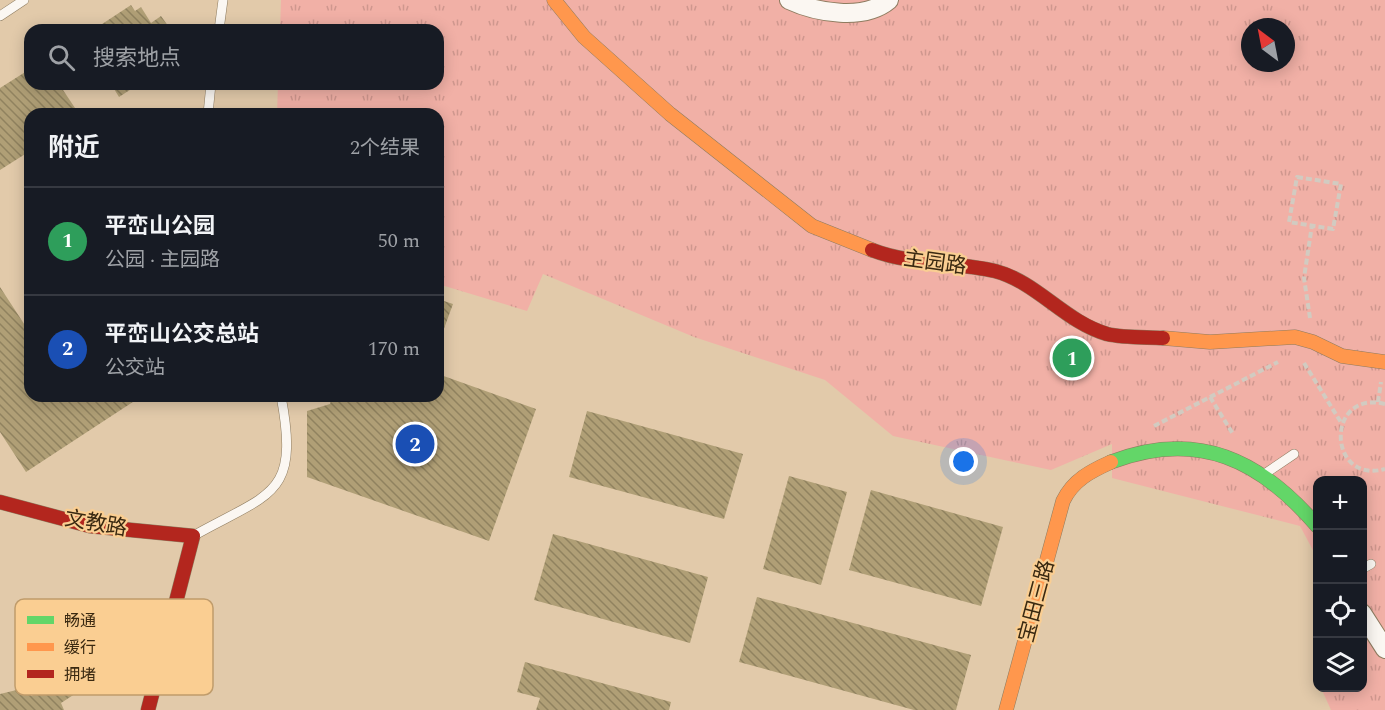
<!DOCTYPE html>
<html lang="zh">
<meta charset="utf-8">
<style>
body{margin:0;font-family:Spectral,"Noto Sans SC",serif;background:#242831;color:#f1f3f6}
.controls{position:absolute;right:18px;bottom:18px;display:grid;overflow:hidden;border-radius:12px;box-shadow:0 3px 15px #0003}
.controls button{width:54px;height:54px;display:grid;place-items:center;padding:0;border:0;border-bottom:2px solid #363941;background:#171b24;color:#f1f3f6;font:30px sans-serif}
.compass{position:absolute;left:1241px;top:18px;width:54px;height:54px;border-radius:50%;background:#171b24;box-shadow:0 3px 15px #0003;rotate:328deg}
.you{position:absolute;left:964px;top:462px;width:21px;height:21px;margin:-15px;border:4px solid #fff;border-radius:50%;background:#1a73e8;box-shadow:0 0 0 9px #1a73e833}
.badge{display:grid;place-items:center;width:39px;height:39px;border-radius:50%;background:#b9b1a7;color:#fff;font-size:20px;font-weight:700}
.pin{position:absolute;translate:-50% -50%;border:3px solid #fff;box-shadow:0 2px 6px #0006}
.list{margin:0;padding:0;list-style:none}
h2{display:flex;justify-content:space-between;align-items:center;height:78px;margin:0;padding:0 24px;font-size:26px}
h2 small{font-size:20px;font-weight:400;color:#9ea1a6}
.list li{display:grid;grid-template-columns:39px 1fr auto;gap:18px;align-items:center;box-sizing:border-box;height:108px;padding:0 24px;border-top:2px solid #363941}
.list b{display:block;font-size:22px;white-space:nowrap}
.list p{margin:0;font-size:20px;white-space:nowrap;color:#9ea1a6}
.list em{font-size:20px;font-style:normal;color:#9ea1a6}
.icon{flex:none;width:33px;height:33px;fill:none;stroke:currentColor;stroke-width:2;stroke-linecap:round;stroke-linejoin:round}
.map{position:relative;flex:none;width:1385px;height:710px;overflow:hidden}
.search{position:absolute;background:#171b24;box-shadow:0 3px 15px #0003;left:24px;top:24px;width:420px;height:66px;display:flex;align-items:center;gap:15px;box-sizing:border-box;padding:0 21px;border-radius:18px;color:#9ea1a6;font-size:22px}
.panel{position:absolute;background:#171b24;box-shadow:0 3px 15px #0003;left:24px;top:108px;width:420px;height:294px;border-radius:18px}
.map>svg:first-child{display:block}
</style>
<div class="map">
<svg width="1385" height="710" viewBox="0 0 1385 710">
<defs>
<pattern id="park-tufts" width="24" height="20" patternUnits="userSpaceOnUse" patternTransform="scale(1.5)"><rect width="24" height="20" fill="#f1b0a6"/><path d="M3 7l-1-3M5 7V3M7 7l1-3M15 17l-1-3M17 17v-4M19 17l1-3" fill="none" stroke="#cf978e"/></pattern>
<pattern id="building-back-hatch" width="6" height="6" patternUnits="userSpaceOnUse" patternTransform="scale(1.5)"><rect width="6" height="6" fill="#b09f76"/><path d="M-1 5l2 2M0 0l6 6M5-1l2 2" fill="none" stroke="#90825f"/></pattern>
</defs>
<rect width="100%" height="100%" fill="#e2caaa"/>
<!-- park -->
<path fill="url(#park-tufts)" fill-rule="evenodd" d="M281,0h1104v710h-54l-10,-22h41v-208h-44l-1,174 -2,-100 -15,-28 -188,-48v-34l-61,26 -158,-34 -68,-56 -131,-43 -151,-63 -16,37 -89,-27v-170h-161l1,-30h160v-54h-158zM1250,27h36v36h-36z"/>
<!-- building -->
<path fill="url(#building-back-hatch)" d="M131,5l4,6 6,-4 10,16 10,-7 10,14h-78z
M30,69v15h29l20,30h-49v37l-30,19v-82z
M111,84h28l-20,13z
M0,287l30,46v63h112l-116,76 -26,-40z
M438,299l15,5 -15,41z
M438,374l98,35 -47,132 -182,-64v-66l23,-7 2,-8h106z
M587,411l156,43 -19,65 -155,-42z
M789,476l58,16 -26,93 -58,-16z
M871,490l132,37 -22,79 -132,-36z
M553,534l155,43 -18,66 -156,-43z
M757,597l214,58 -15,55h-42l-175,-48z
M83,656l15,23 -37,24 3,7h-64v-16l29,-7 2,9 25,-11 -5,-8z
M525,662l146,40 -2,8h-133l4,-12 -23,-6z"/>
<g fill="none" stroke-linecap="round" stroke-linejoin="round">
<defs>
<path id="lane" d="M0,16l24,-16
M219,30l4,-30
M208,114l3,-30
M1266,473l28,-19
M193,536c78,-44 107,-39 88,-140
M1362,569l9,-5"/>
<path id="street" d="M789,0c28,13 75,21 100,0
M1362,613l23,36"/>
<path id="fast" d="M1111,462c87,-33 150,-2 207,65"/>
<path id="slow" d="M554,0l30,37 86,77 142,112 60,24
M1163,338l47,4 85,-5 18,5 29,14 43,6
M1006,710l57,-209c10,-21 28,-30 48,-39"/>
<path id="jam" d="M872,250c39,15 83,12 123,21 42,11 70,51 112,63 17,4 38,3 56,4
M0,502l90,24 103,10 -45,174"/>
</defs>
<!-- lane casing -->
<use href="#lane" stroke="#8e7c60" stroke-width="10"/>
<!-- street casing -->
<use href="#street" stroke="#8e7c60" stroke-width="20"/>
<!-- fast casing -->
<use href="#fast" stroke="#8e7c60" stroke-width="15"/>
<!-- slow casing -->
<use href="#slow" stroke="#8e7c60" stroke-width="15"/>
<!-- jam casing -->
<use href="#jam" stroke="#8e7c60" stroke-width="15"/>
<!-- path -->
<path stroke="#d2cbc1" stroke-width="4" stroke-dasharray="6 3" stroke-linecap="butt" d="M1297,177l44,7 -8,45 -44,-7z
M1310,318l-6,-40 8,-53
M1304,363l38,61
M1210,397l23,37
M1378,402l3,-20
M1385,404c-60,-15 -58,81 0,65
M1154,426l124,-64"/>
<!-- lane -->
<use href="#lane" stroke="#fbf7f2" stroke-width="9"/>
<!-- street -->
<use href="#street" stroke="#fbf7f2" stroke-width="18"/>
<!-- fast -->
<use href="#fast" stroke="#63d668" stroke-width="14"/>
<!-- slow -->
<use href="#slow" stroke="#ff974d" stroke-width="14"/>
<!-- jam -->
<use href="#jam" stroke="#b3261e" stroke-width="14"/>
</g>
<g text-anchor="middle" stroke-width="4.5" stroke-linejoin="round" paint-order="stroke">
<!-- street labels -->
<g font-size="21" fill="#3a2911" stroke="#face92">
<text transform="translate(935 262) rotate(8)" y="7">主园路</text>
<text transform="translate(96 523) rotate(10)" y="7">文教路</text>
<text transform="translate(1036 601) rotate(-75)" y="7">宝田三路</text>
</g>
</g>
<!-- legend -->
<rect x="15" y="599" width="198" height="96" rx="9" fill="#face92" stroke="#c09c6b" stroke-width="1.5"/>
<rect x="27" y="616" width="27" height="8" fill="#63d668"/>
<rect x="27" y="643" width="27" height="8" fill="#ff974d"/>
<rect x="27" y="670" width="27" height="8" fill="#b3261e"/>
<g font-size="16" fill="#3a2911">
<text x="64" y="626">畅通</text>
<text x="64" y="653">缓行</text>
<text x="64" y="680">拥堵</text>
</g>
</svg>
<div class="controls">
<button>+</button>
<button>−</button>
<button><svg class="icon" aria-label="locate" viewBox="0 0 24 24"><circle cx="12" cy="12" r="6"/><path d="M12 2v4M12 18v4M2 12h4M18 12h4"/></svg></button>
<button><svg class="icon" aria-label="layers" viewBox="0 0 24 24"><path d="M12 4l9 5-9 5-9-5zM3 14l9 5 9-5"/></svg></button>
</div>
<svg class="compass" viewBox="-18 -18 36 36"><path d="M0-13l5 13h-10z" fill="#e53935"/><path d="M0 13l5-13h-10z" fill="#9ea1a6"/></svg>
<div class="you"></div>
<div class="pin badge" style="left:1072px;top:358px;background:#2e9e5b">1</div>
<div class="pin badge" style="left:415px;top:444px;background:#1a4fb4">2</div>
<div class="search"><svg class="icon" aria-label="search" viewBox="0 0 24 24"><circle cx="10" cy="10" r="6"/><path d="M15 15l6 6"/></svg>搜索地点</div>
<section class="panel">
<h2>附近<small>2个结果</small></h2>
<ul class="list">
<li><span class="badge" style="background:#2e9e5b">1</span><div><b>平峦山公园</b><p>公园 · 主园路</p></div><em>50 m</em></li>
<li><span class="badge" style="background:#1a4fb4">2</span><div><b>平峦山公交总站</b><p>公交站</p></div><em>170 m</em></li>
</ul>
</section>
</div>
